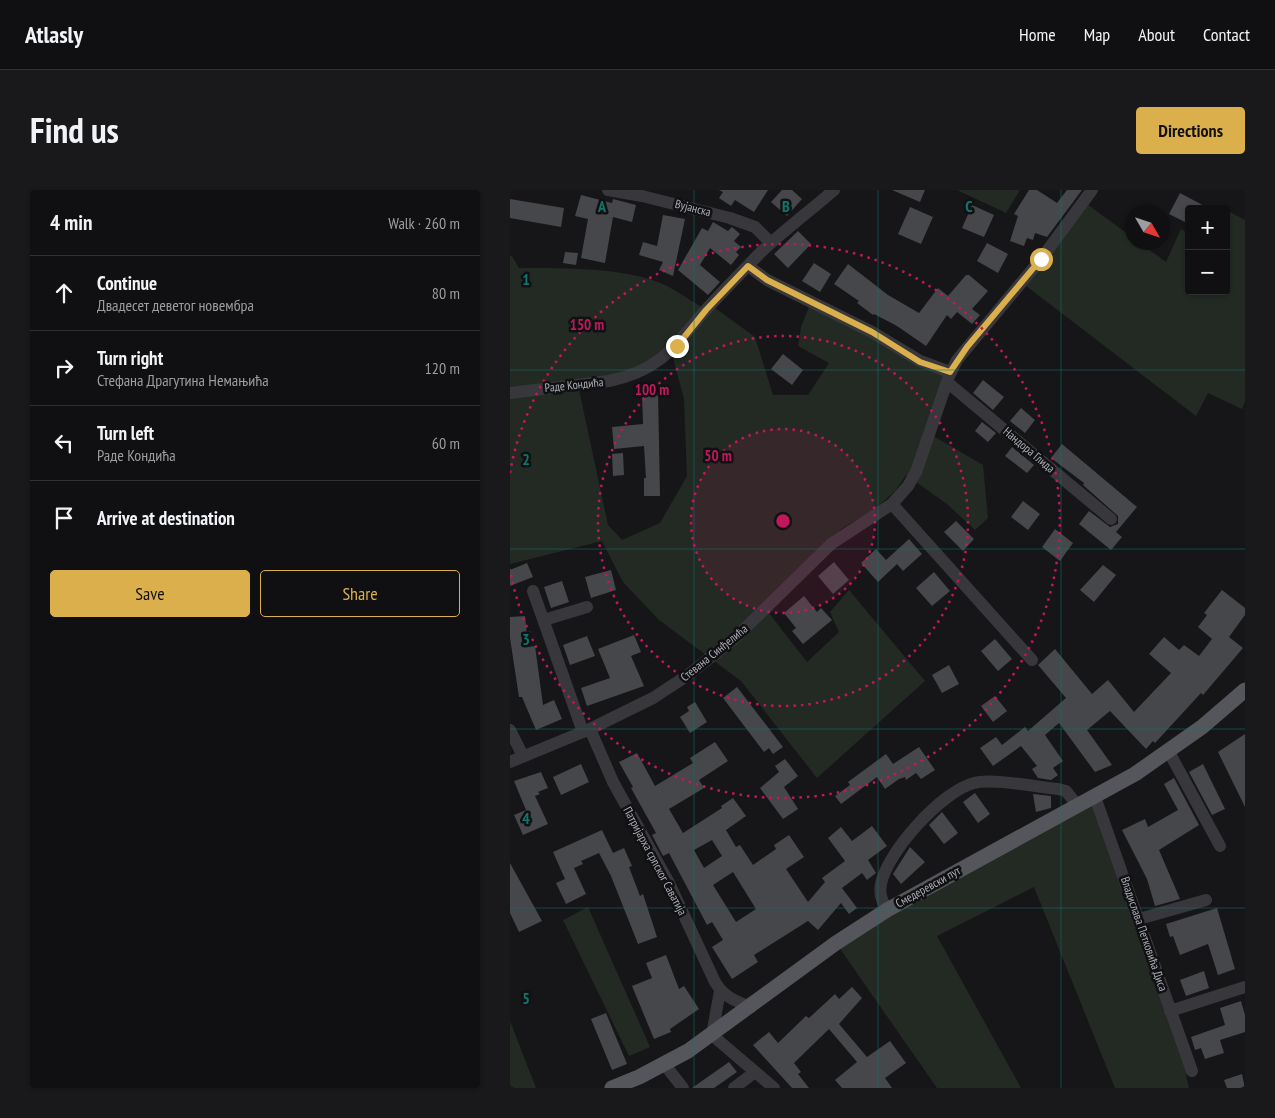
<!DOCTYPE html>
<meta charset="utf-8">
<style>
body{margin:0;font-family:"PT Sans Narrow",sans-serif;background:#19191b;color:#f1f3f6}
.controls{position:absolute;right:15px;top:15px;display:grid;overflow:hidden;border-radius:5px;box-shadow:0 1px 4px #0004}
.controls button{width:45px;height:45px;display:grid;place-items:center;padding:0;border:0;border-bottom:1px solid #303032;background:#101012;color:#f1f3f6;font:25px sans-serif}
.compass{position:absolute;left:615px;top:15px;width:45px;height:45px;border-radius:50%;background:#101012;box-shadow:0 1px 4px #0004;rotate:129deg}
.stop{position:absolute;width:15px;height:15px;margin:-11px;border:4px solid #dbb04c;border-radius:50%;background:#fff}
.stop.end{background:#dbb04c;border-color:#fff;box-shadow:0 1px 5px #0008}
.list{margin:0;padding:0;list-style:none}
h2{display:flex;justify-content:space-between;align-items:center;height:65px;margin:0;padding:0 20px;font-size:21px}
h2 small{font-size:16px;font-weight:400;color:#9c9d9f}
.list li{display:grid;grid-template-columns:32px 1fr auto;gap:15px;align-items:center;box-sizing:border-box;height:75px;padding:0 20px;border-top:1px solid #303032}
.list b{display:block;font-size:19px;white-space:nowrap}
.list p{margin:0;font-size:16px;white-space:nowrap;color:#9c9d9f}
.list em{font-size:16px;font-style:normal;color:#9c9d9f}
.actions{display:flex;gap:10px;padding:15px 20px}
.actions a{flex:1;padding:11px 0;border:1px solid #dbb04c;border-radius:5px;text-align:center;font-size:18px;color:#dbb04c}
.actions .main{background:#dbb04c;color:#111}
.icon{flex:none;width:28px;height:28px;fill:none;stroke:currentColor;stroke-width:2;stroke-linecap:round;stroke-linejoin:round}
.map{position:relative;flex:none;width:735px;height:898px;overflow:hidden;border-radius:5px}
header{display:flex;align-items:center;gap:30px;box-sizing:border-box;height:70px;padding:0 25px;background:#101012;border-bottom:1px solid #303032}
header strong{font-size:24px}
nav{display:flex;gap:28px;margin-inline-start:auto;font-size:18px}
.intro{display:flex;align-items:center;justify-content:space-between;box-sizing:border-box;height:120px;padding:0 30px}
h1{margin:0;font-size:35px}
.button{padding:12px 22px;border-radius:5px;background:#dbb04c;color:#111;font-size:18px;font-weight:700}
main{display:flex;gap:30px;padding:0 30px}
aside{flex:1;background:#101012;border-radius:5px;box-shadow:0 1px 4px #0004}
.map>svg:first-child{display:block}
</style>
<header>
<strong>Atlasly</strong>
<nav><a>Home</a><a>Map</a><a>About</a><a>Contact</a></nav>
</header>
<div class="intro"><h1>Find us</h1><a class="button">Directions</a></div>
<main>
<aside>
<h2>4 min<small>Walk · 260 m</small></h2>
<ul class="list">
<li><svg class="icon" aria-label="ahead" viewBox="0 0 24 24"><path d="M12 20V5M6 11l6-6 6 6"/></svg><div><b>Continue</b><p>Двадесет деветог новембра</p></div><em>80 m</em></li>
<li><svg class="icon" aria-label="right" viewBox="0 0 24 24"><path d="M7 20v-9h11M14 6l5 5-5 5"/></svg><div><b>Turn right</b><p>Стефана Драгутина Немањића</p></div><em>120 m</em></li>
<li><svg class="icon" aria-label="left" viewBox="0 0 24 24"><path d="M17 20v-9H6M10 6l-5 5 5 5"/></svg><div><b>Turn left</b><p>Раде Кондића</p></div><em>60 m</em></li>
<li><svg class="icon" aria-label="arrive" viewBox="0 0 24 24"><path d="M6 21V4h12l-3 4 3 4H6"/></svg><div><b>Arrive at destination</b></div></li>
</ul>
<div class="actions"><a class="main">Save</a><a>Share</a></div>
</aside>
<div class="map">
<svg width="735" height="898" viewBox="0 0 735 898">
<rect width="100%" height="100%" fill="#161618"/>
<!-- green -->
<path fill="#232a24" d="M447,0h63l-14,23z
M574,12l48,35v5l8,1 26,19 15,-33 8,5v57h37v-81l19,10v182l-3,7 -34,-16 -12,23 -175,-134z
M0,66h2l7,12c43,0 110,-1 148,18 13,7 26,16 39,24l-71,64 -57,11 30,140 14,15 38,-17 27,-47 -3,-77 -11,-41 42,-50 40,29 18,58h35l21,-32 -31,-17 3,-19 10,-25 139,70 -20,62 53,31 5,53 -13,12 -28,-26 -41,-29 -11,16 -20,18 -34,20 -10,15 -66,64 42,54 32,-30 -9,-20 19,-22 76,91 -108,97 -76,-97 -82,-61 -36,-38 -21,-41 -92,23z
M585,607l97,274 -6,4 3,13h-74l-81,-201 -97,49 84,152h-84l-101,-145z
M78,717l62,140 -21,9 -66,-136z
M0,831l26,67h-26z"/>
<!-- building -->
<path fill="#46474a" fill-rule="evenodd" d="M209,0h49l-14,22 -19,-12 -4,6 -12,-8 4,-6z
M272,0h10l10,9 -15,17 -16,-14z
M382,0h33l-5,12z
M519,0h8l20,13 10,-13h15l-35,47 -12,-4 -2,7 -6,-2 -3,8 -14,-5 8,-25 -4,-2z
M670,3l30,16h-21v15l-20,-10z
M71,5l31,8 1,-4 23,6 -4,17 -19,-5 -8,46 -24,-5 7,-39 -13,-3z
M0,9l54,9 -3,19 -51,-9z
M462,15l22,10 -10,22 -22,-9z
M400,17l23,10 -12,27 -23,-10z
M153,25l22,4 -12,57 -14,-6 4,-8 -24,-7 4,-13 14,4z
M203,32l15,9 4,-4 8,7 -6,7 7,6 -5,5 3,3 -8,10 -21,-17 -10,17 20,17 -12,13 -30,-25 24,-42 6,3z
M288,41l13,13 -23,24 -14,-14z
M477,53l21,11 -10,19 -21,-12z
M55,62l13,1 -2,12 -13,-2z
M304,73l17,11 -11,18 -18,-11z
M338,74l40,31 31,18 19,-25 10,8 18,-21h3l19,16 -16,18 8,6 -8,9 -15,-12 -6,7 -4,-4 -21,31 -29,-20 -23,-12 -1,1 -16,-12 2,-2 -25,-17z
M273,164l20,16 -11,15 -21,-16z
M473,190l21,17 -11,13 -20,-17z
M148,202l2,104h-16v-18h2l-2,-32 -30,3 -2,-22 31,-3 -1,-31z
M511,218l14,12 -10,13 -15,-12z
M472,232l14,11 -8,9 -13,-11z
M552,254l75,63 -21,25 6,5 -11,13 -32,-26 10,-13 21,16 8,-3v-8l-35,-31 1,-2 -33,-25z
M502,257l22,18 -7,8 -22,-17z
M113,263l1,22 -11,1 -1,-22z
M513,311l17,13 -12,16 -17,-13z
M446,331l18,18 -11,12 -19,-19z
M545,339l18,14 -13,18 -18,-14z
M399,349l13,15 -19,17 -6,-7 -19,18 -17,-19 15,-14 10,11z
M324,372l15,18 -16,14 -15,-18z
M17,373l6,14 -23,9v-16z
M593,375l13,10 -22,27 -14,-12z
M101,380l5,20 -25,8 -6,-21z
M424,382l16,19 -18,15 -16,-18z
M52,391l7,21 -18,6 -7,-21z
M712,400l23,18v7l-16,22 14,11 -40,47 -2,-2 -46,50 -2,-2 -7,8 -36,-38 -23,19 25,35 -17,7 -36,-49 -14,12 18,26 -10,7 5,7 -7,5 -13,-2 -6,-9 5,-3 -16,-20 -28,20 -13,-18 16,-11 6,8 23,-18 3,4 38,-33 -28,-33 17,-16 37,45 16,-14 26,32 37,-39 -22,-19 15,-17 15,13 5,-5 15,11 13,-17 -14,-12 9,-12 -3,-2z
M294,406l13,16 4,-4 11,12 -29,24 -11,-13 4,-3 -12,-15z
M15,426l3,31 7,-1 8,59 11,-5 8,19 -26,11 -14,-33h-3l-9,-59v-21z
M124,445l7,17 -10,4 13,30 -57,20 -6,-18 29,-10 -12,-29z
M77,446l8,20 -25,9 -7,-20z
M485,449l17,20 -14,12 -17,-20z
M439,475l10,19 -17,9 -10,-18z
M227,497l46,60 -10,7 -4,-6 -5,4 -41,-54z
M485,506l12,15 -14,11 -12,-16z
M185,512l12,20 -17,11 -10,-16 9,-6 -2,-4z
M735,544v73l-27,-55z
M205,552l13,19 -29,19 5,8 -35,21 14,24 39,-25 -1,-2 12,-8 13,18 -20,14 10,17 4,-2 13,20 23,-16 -2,-4 15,-10 15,22 -18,12 22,33 17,-20 -3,-4 23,-17 -17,-23 13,-11 11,14 20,-15 15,20 -19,14 8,13 -9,7 -5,-7 -20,15 15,20 -8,6 -8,-11 -23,27 -10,-9 -54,34 4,7 -26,17 -20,-32 11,-7 -11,-18 -5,3 -38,-72 -6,3 -11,-21 4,-2 -25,-45 2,-1 -14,-25 18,-9 18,33 38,-23 -3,-5zM202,650l10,16 -18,12 -10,-18zM223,682l23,37 -20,13 -23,-37z
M409,557l16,23 -14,9 -5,-6 -10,7 -1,-3 -6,2 -14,10 -8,-12 -36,27 -6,-8 15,-11 -2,-3 38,-28 7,10z
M275,569l13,17 -14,11 14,22 -15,10 -23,-31 19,-16 -4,-6z
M71,574l8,18 -28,13 -8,-18z
M693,574l22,45 -13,6 -23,-43z
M31,582l7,16 -10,4 2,2 -5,2 13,28 -25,11 -9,-20 12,-5 -12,-29z
M664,588l25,47 -40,25 21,49 -25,7 -8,-27 -25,-49 23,-11 3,8 30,-17 -14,-26z
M465,603l15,21 -12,9 -15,-21z
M523,604l18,2v12l-15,4z
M432,622l16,21 -14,11 -15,-19z
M92,640l11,23 11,-5 8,18 -3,1 11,29 3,-2 14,43 -19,7 -27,-68 -12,-23 -18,8 2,3 -9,4 12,26 -20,10 -10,-21 9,-4 -12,-27z
M400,657l15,15 -24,22 -8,-10z
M0,673l32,58 -23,11 -9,-19z
M707,718l18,61 -17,6 -10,-31 -28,11 -7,-19 -3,1 -4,-13z
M156,765l13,34 5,-3 15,23 -29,20 1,3 -17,7 -22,-53 20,-8 -6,-15z
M694,781l5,17 -23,8 -6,-16z
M342,797l10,11 -23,26 28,33 23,-16 16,22 -21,15 7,10h-50l-7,-8 22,-18 -28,-33 -35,34 7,9 -3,2 11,14h-17l-39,-43 16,-13 9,11 28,-27 3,2 26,-24 4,5z
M731,811l4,14v17l-25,8 4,13 -19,6 -4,-11 -6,2 -4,-13 34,-12 -5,-17z
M96,823l21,51 -15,6 -21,-51z
M219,872l8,10 -23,16h-22z
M732,884l3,14h-18l-3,-8z"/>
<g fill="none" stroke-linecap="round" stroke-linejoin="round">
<!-- minor -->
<path stroke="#38383c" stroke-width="12" d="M98,0l34,6 88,22 25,9 16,16
M238,76l19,14 105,52 48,29 30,11
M437,192l164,137
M0,203l99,-12c50,-10 64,-33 95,-69 18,-20 37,-39 55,-58 24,-23 51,-43 75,-64
M382,314l140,156
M23,401l50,141
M34,430l43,-13
M80,539l23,53 56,101 46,99c9,15 20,19 36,25
M0,540l13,26
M659,562l51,94
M0,572l80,-33 63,-31 35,-23 47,-37 96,-94 61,-40 16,-18 8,-14 33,-96 8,-16 84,-101 51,-69
M585,607l97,274
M377,720c-5,-9 -8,-16 -6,-26 6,-32 61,-93 93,-101 18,-5 63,4 84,6l8,2 12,15
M629,729l67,-19
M210,801l-8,44 62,53
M660,821l75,-24
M155,875l18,23
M224,898l21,-16"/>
<!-- major -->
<path stroke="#54565b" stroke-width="15" d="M102,898l27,-11 49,-26 148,-108 51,-33 248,-136 67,-47 43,-37"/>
</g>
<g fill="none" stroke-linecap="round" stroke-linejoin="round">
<!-- route -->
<path stroke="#dbb04c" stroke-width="6" d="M167,156l29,-36 42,-44 19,14 105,52 48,30 30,10 17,-25 74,-88"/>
</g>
<!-- grid -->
<path fill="none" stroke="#0f766e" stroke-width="1" stroke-opacity="0.55" d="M184,0v898M368,0v898M551,0v898M0,180h735M0,359h735M0,539h735M0,718h735"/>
<!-- distance rings -->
<circle cx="273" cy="331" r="92" fill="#c2185b" fill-opacity=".12"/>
<g fill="none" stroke="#c2185b" stroke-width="2.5" stroke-dasharray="2.5 5">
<circle cx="273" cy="331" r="92"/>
<circle cx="273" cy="331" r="185"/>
<path d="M0 283A277 277 0 1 1 0 379"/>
</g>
<g text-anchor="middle" stroke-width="5" stroke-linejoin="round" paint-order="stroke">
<!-- street labels -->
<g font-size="12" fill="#aaadb6" stroke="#111113">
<text transform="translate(183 18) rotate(14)" y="4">Вујанска</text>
<text transform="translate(64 195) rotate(-6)" y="4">Раде Кондића</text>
<text transform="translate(519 260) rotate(40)" y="4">Нандора Глида</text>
<text transform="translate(204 463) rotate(-39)" y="4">Стевана Синђелића</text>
<text transform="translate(145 671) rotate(62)" y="4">Патријарха српског Саватија</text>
<text transform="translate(418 697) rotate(-29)" y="4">Смедеревски пут</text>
<text transform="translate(634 744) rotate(71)" y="4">Владислава Петковића Диса</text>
</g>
</g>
<g font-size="16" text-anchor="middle" font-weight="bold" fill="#0f766e" stroke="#111113" stroke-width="5" stroke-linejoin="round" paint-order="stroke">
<text x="92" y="22">A</text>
<text x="276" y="22">B</text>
<text x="459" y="22">C</text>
<text x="16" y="95">1</text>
<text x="16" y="275">2</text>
<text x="16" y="455">3</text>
<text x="16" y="634">4</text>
<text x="16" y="814">5</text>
</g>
<circle cx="273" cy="331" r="8" fill="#c2185b" stroke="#111113" stroke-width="2.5"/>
<g font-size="15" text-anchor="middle" font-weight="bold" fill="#c2185b" stroke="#111113" stroke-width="5" stroke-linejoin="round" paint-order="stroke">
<text x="77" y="140">150 m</text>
<text x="142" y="205">100 m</text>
<text x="208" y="271">50 m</text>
</g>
</svg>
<div class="controls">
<button>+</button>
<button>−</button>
</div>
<svg class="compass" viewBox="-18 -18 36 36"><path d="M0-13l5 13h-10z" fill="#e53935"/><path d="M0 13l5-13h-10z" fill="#9c9d9f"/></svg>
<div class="stop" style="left:531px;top:69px"></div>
<div class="stop end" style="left:167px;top:156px"></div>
</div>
</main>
